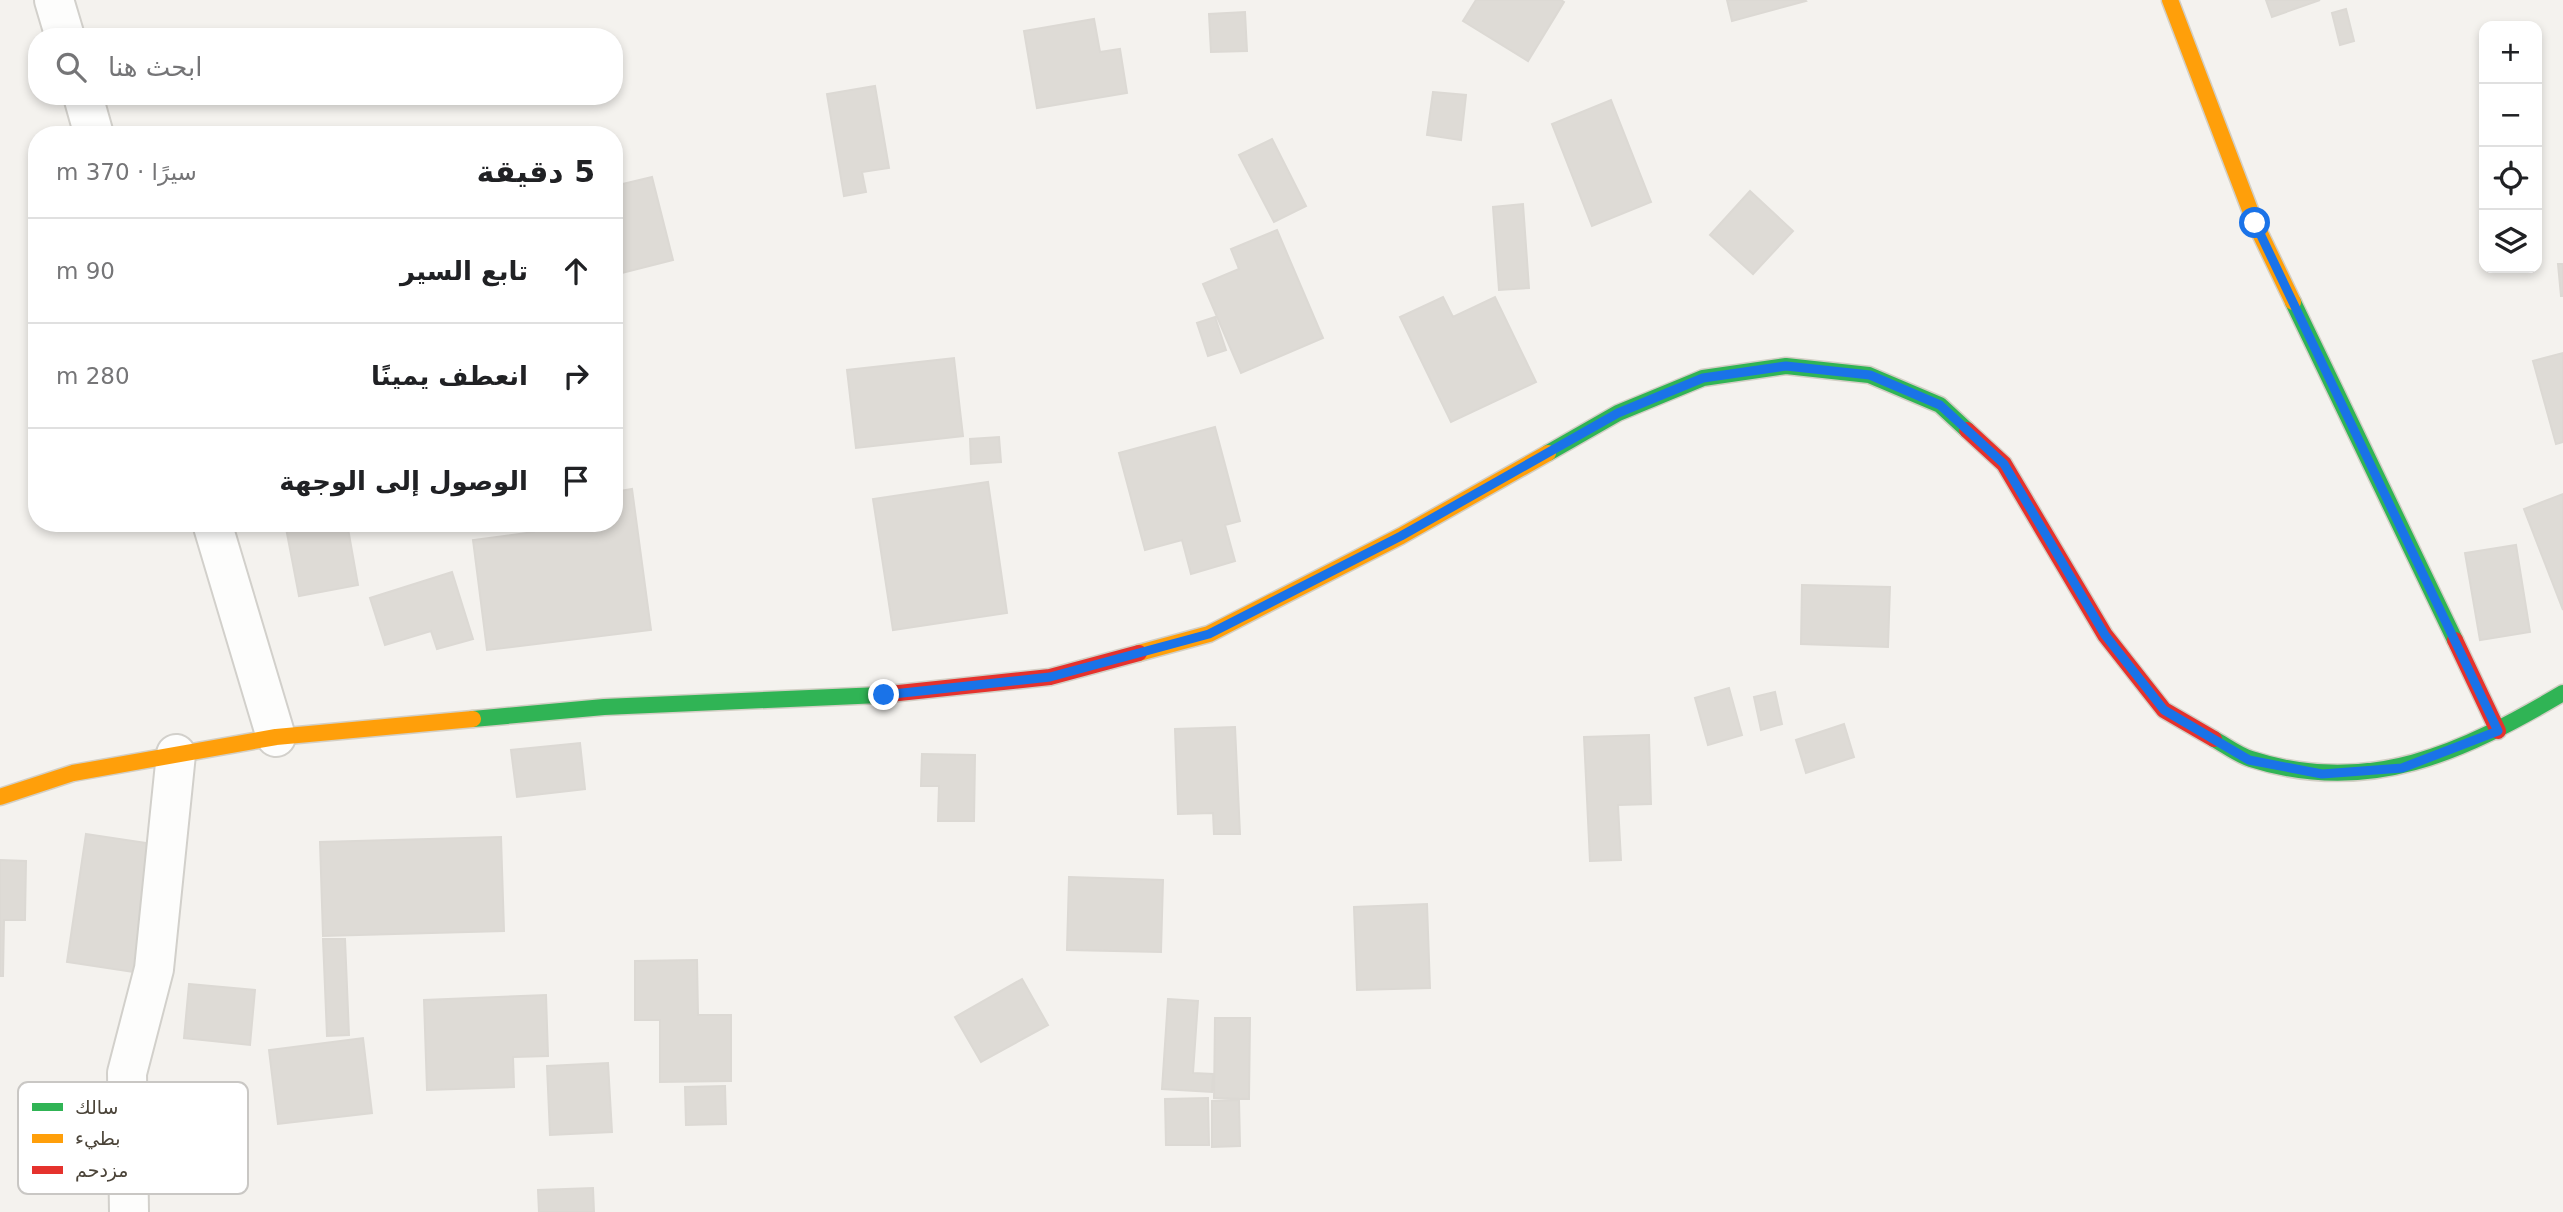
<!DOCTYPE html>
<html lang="ar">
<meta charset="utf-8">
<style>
body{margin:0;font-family:"DejaVu Sans",Cairo,sans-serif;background:#f6f6f6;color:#202124;direction:rtl}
.controls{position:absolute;right:21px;top:21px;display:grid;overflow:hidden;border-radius:14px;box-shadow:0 4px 10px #0003}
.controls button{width:63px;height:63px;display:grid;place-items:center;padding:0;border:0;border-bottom:2px solid #e0e0e0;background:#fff;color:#202124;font:35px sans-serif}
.stop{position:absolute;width:21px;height:21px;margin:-16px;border:5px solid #1a73e8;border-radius:50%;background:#fff}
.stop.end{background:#1a73e8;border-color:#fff;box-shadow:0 2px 7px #0008}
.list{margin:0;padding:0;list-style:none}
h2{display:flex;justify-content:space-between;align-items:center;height:91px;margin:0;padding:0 28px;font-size:30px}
h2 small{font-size:23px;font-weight:400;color:#757577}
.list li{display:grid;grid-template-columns:46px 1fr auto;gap:21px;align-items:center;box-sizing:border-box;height:105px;padding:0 28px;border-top:2px solid #e0e0e0}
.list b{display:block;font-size:26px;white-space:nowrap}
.list em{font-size:23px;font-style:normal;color:#757577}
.icon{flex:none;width:38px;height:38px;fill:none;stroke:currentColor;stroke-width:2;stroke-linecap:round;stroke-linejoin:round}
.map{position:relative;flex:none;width:2563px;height:1212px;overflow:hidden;direction:ltr}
.search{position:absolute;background:#fff;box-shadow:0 4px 10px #0003;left:28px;top:28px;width:595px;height:77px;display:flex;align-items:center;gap:18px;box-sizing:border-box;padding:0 24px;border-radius:28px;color:#757577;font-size:26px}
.panel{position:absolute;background:#fff;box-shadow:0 4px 10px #0003;left:28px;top:126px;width:595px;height:406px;border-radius:28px;direction:rtl}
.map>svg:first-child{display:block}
</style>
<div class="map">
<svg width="2563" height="1212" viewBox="0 0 2563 1212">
<rect width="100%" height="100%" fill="#f4f2ee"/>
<!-- building -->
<path fill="#dedbd6" stroke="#dcd9d4" stroke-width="2" d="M1476,0h85l3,2 -36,59 -65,-40z
M1727,0h78l1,1 -74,20z
M2266,0h54l-48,17z
M2346,9l8,32 -14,4 -8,-32z
M1245,12l2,39 -36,1 -2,-38z
M1094,19l6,33 20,-3 7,44 -90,15 -13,-77z
M875,86l14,82 -27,4 4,20 -22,4 -17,-102z
M1433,92l33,3 -5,45 -34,-5z
M1611,100l40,102 -59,24 -40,-102z
M1272,139l34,67 -32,16 -35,-67z
M652,177l21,83 -59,15v-89z
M1750,191l43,40 -40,43 -43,-39z
M1523,204l6,84 -30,2 -6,-83z
M1277,230l46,108 -82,35 -38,-89 36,-15 -8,-20z
M2558,264h5v32h-2z
M1443,297l10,20 42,-20 41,85 -85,40 -51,-105z
M1215,317l11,33 -18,6 -11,-33z
M2563,353v89l-7,2 -23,-83z
M954,358l9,78 -107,12 -9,-78z
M1215,427l25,94 -15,4 10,36 -44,13 -9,-34 -37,10 -26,-97z
M999,437l2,25 -30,2 -1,-25z
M988,482l19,131 -114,17 -20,-131z
M632,489l19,141 -164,20 -14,-110 61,-8 -1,-9 -28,3v-3h109v-31z
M2563,494v116l-39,-101z
M285,523h62l11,62 -59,11z
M2516,545l14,87 -50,8 -15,-87z
M452,572l21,67 -36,10 -6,-18 -46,14 -15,-47z
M1802,585l88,2 -2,60 -87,-3z
M1729,688l13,47 -34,10 -13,-47z
M1775,692l7,32 -21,6 -7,-33z
M1844,724l10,33 -48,16 -10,-33z
M1235,727l5,107h-26l-1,-21 -35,1 -3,-85z
M1649,735l2,69 -33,1 3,55 -31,1 -6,-124z
M580,743l5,46 -68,8 -6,-47z
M922,754l53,1 -1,66h-36l1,-35h-18z
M86,834l74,11 -19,128 -74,-11z
M501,837l3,94 -181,5 -3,-94z
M0,860l26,1 -1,59h-21l-1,56h-3z
M1069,877l94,3 -2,72 -94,-2z
M1427,904l3,84 -73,2 -3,-83z
M323,939h22l4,96 -22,1z
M697,960l1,55h33v66l-71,1v-62h-25v-59z
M1022,979l26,46 -67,37 -26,-45z
M189,984l66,6 -5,55 -66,-7z
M546,995l2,61 -35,1 1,30 -87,3 -3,-90z
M1168,999l30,2 -5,72 20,1 -1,18 -50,-3z
M1215,1018h35l-1,81 -35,-1z
M363,1038l9,75 -94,11 -9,-74z
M608,1063l4,69 -62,3 -3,-69z
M725,1086l1,38 -40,1 -1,-38z
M1208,1098l1,47h-43l-1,-46z
M1239,1100l1,46 -28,1v-46z
M593,1188l1,24h-55l-1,-22z"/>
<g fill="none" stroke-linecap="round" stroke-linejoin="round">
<defs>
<path id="street" d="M54,0l11,37
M83,96l11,39
M212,523l64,214
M129,1212l-2,-139 27,-104 22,-215"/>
<path id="fast" d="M2293,302l162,338
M1548,453l70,-40 85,-35 83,-12 83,9 71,30 27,25
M473,719l131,-12 276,-12
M2214,739c11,6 24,16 37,20 118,38 212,-7 312,-66"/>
<path id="slow" d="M2170,0l85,223 38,79
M1139,653l70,-19 192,-98 147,-83
M0,797l73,-24 203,-36 197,-18"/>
<path id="jam" d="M1967,430l37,34 101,171 59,75 50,29
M2455,640l43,91
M880,695l170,-18 89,-24"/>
</defs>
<!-- street casing -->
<use href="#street" stroke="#d2d0cb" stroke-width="42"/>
<!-- fast casing -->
<use href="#fast" stroke="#d3cfc5" stroke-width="19"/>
<!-- slow casing -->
<use href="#slow" stroke="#d3cfc5" stroke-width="19"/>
<!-- jam casing -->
<use href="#jam" stroke="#d3cfc5" stroke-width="19"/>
<!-- street -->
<use href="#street" stroke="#fdfdfc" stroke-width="38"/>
<!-- fast -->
<use href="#fast" stroke="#30b455" stroke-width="16"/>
<!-- slow -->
<use href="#slow" stroke="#ff9f0a" stroke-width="16"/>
<!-- jam -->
<use href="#jam" stroke="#e5322d" stroke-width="16"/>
</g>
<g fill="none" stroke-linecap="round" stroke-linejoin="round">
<!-- route -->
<path stroke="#1a73e8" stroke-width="9" d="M884,695l166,-18 159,-43 192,-98 217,-123 85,-35 83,-12 84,9 70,30 64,59 101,171 59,75 85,50 73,14 80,-6 96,-37 -243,-508"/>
</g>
<!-- legend -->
<rect x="18" y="1082" width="230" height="112" rx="10" fill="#fff" stroke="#c9c7c4" stroke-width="2"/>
<rect x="32" y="1103" width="31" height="8" fill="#30b455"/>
<rect x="32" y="1134" width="31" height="9" fill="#ff9f0a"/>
<rect x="32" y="1166" width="31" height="8" fill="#e5322d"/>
<g font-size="19" fill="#4b4439">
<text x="75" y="1114">سالك</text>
<text x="75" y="1145">بطيء</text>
<text x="75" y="1177">مزدحم</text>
</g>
</svg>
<div class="controls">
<button>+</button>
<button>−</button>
<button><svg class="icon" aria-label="locate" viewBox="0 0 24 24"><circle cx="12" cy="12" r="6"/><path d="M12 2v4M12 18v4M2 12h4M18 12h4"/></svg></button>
<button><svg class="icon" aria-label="layers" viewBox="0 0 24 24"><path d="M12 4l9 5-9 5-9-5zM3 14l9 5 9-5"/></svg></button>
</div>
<div class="stop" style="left:2255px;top:223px"></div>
<div class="stop end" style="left:884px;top:695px"></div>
<div class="search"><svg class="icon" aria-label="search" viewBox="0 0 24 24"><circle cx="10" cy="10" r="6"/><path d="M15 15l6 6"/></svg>ابحث هنا</div>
<section class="panel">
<h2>5 دقيقة<small>سيرًا · 370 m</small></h2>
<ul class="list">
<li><svg class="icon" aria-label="ahead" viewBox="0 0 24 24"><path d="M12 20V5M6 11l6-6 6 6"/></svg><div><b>تابع السير</b></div><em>90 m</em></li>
<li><svg class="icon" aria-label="right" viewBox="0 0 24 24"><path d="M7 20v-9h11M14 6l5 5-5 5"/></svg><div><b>انعطف يمينًا</b></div><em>280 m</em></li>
<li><svg class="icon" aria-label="arrive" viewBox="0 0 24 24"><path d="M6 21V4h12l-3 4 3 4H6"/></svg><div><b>الوصول إلى الوجهة</b></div></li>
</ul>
</section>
</div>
